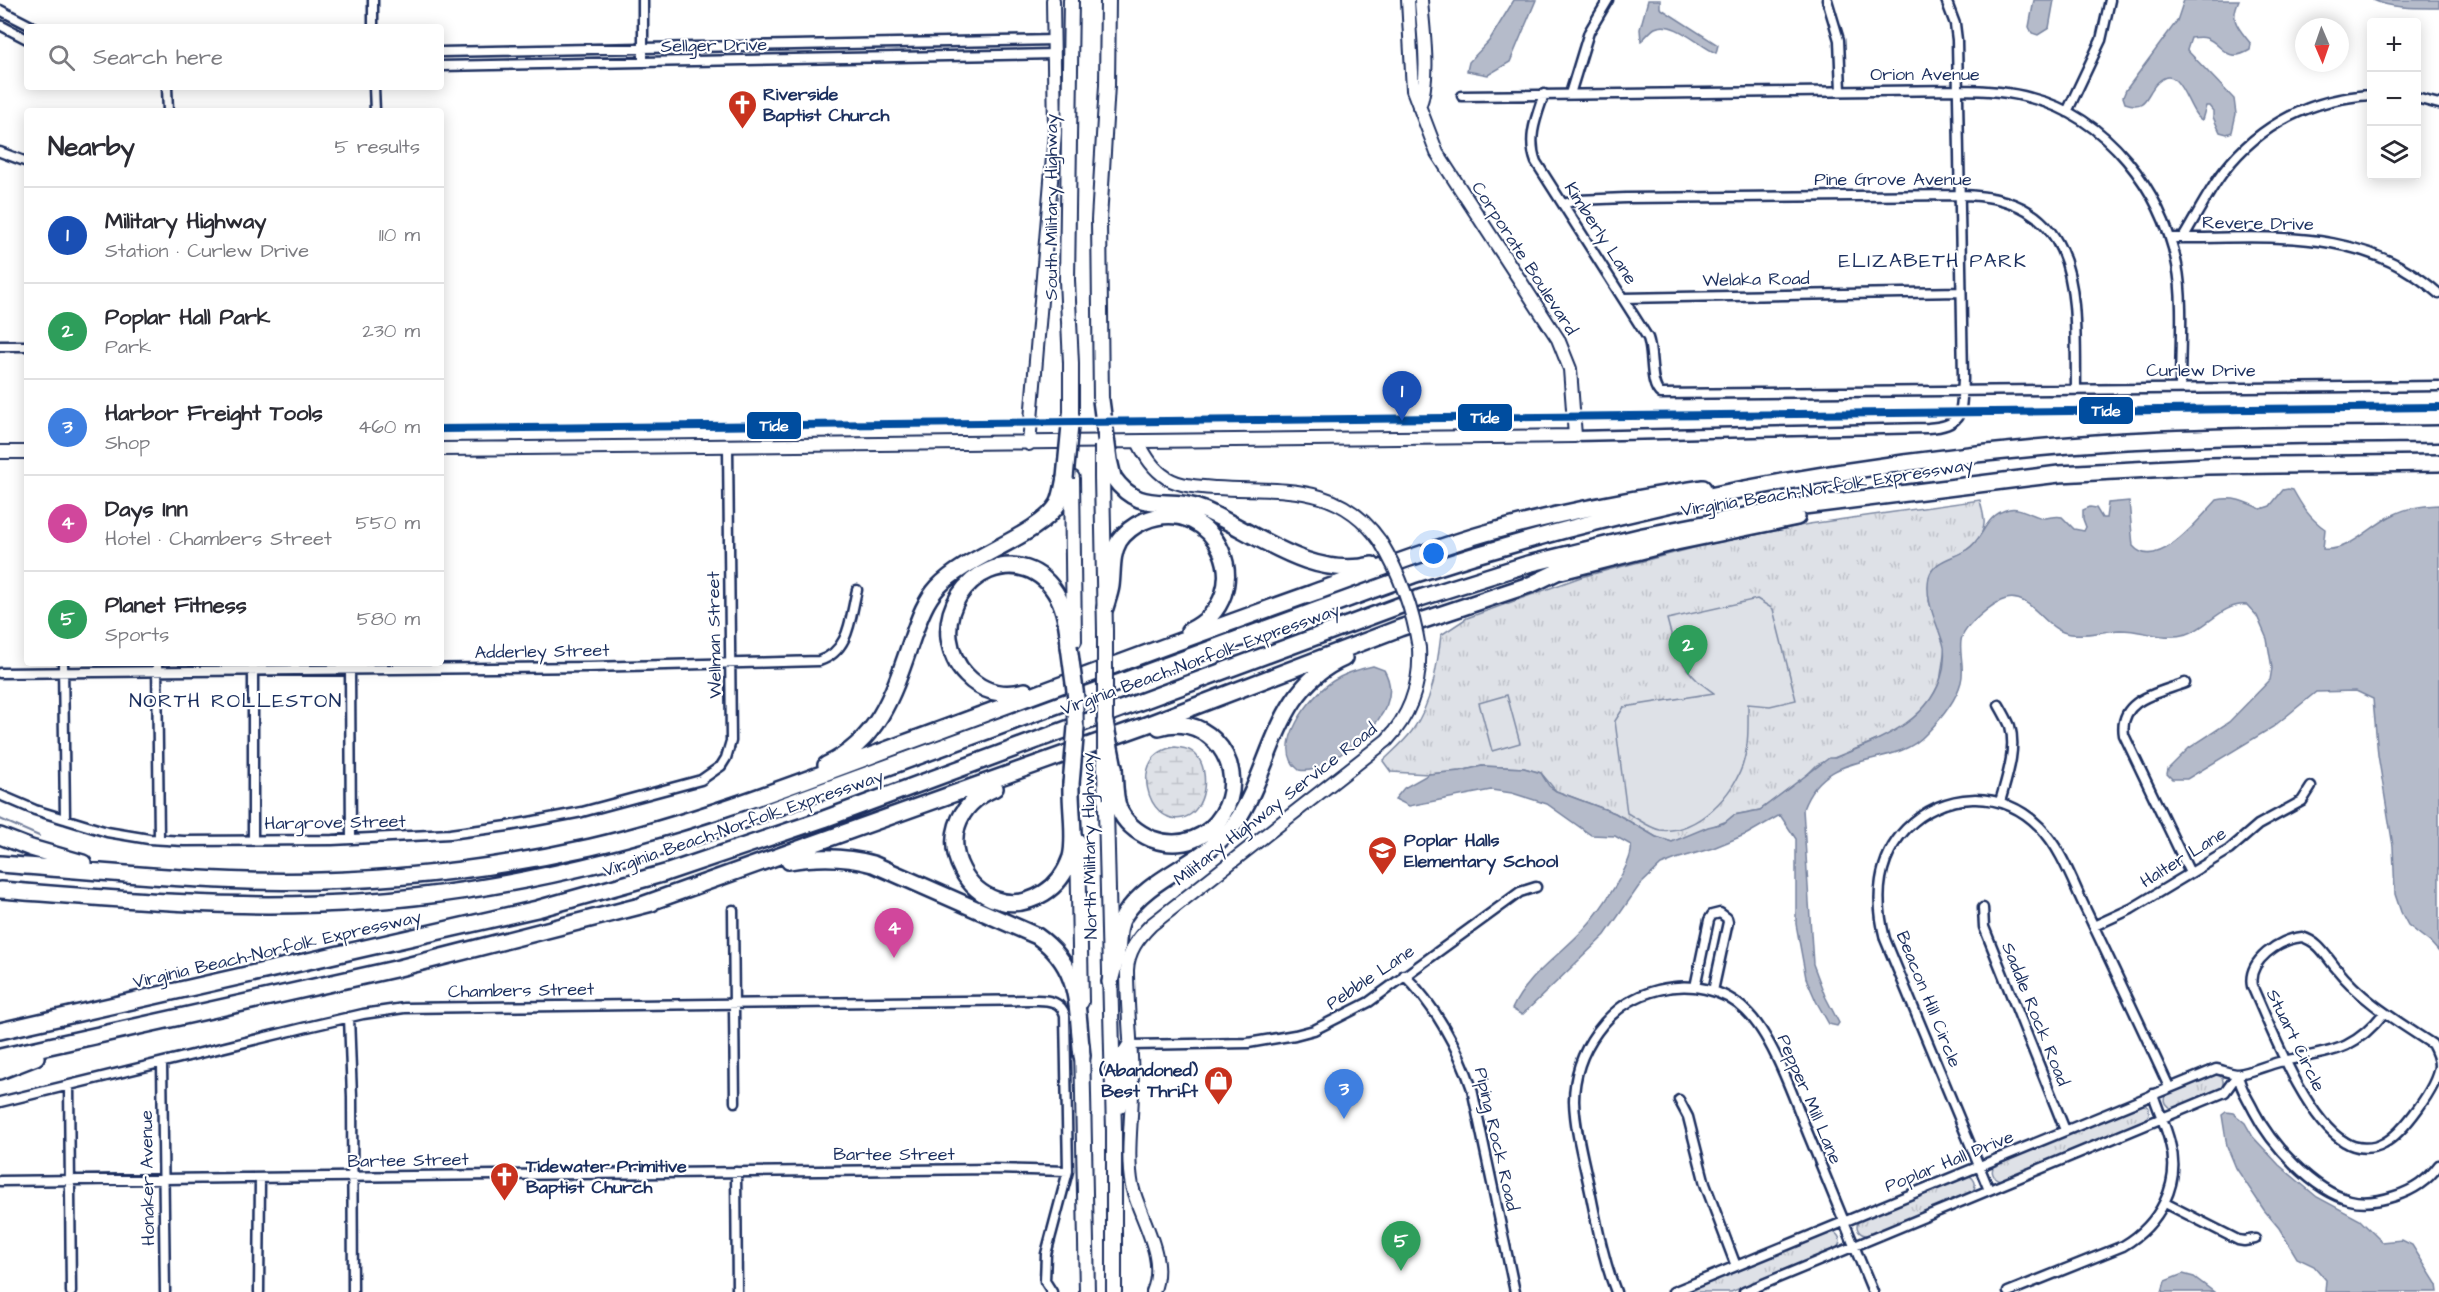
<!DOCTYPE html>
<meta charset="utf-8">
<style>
body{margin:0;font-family:"Architects Daughter",sans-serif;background:#f7f7f7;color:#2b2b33}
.controls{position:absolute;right:18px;top:18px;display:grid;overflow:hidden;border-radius:6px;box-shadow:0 3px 15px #0003}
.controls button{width:54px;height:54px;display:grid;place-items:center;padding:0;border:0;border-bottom:2px solid #e1e1e2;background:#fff;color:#2b2b33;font:30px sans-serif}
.compass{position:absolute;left:2295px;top:18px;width:54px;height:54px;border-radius:50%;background:#fff;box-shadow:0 3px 15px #0003;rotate:178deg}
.you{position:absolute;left:1434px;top:554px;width:21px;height:21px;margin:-15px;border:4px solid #fff;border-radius:50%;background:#1a73e8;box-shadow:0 0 0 9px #1a73e833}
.badge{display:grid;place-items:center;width:39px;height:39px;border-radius:50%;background:#7c3aed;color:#fff;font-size:20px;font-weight:700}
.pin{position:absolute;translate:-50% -50px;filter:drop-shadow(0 2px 3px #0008)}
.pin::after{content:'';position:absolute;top:32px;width:21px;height:18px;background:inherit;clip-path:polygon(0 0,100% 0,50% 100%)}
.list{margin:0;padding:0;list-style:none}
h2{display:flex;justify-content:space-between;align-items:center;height:78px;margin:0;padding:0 24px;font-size:26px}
h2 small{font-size:20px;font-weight:400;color:#7c7c81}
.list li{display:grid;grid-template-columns:39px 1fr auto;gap:18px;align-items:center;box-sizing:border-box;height:96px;padding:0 24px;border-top:2px solid #e1e1e2}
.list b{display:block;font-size:22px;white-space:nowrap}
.list p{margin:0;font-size:20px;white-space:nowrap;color:#7c7c81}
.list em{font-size:20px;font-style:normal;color:#7c7c81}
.icon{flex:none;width:33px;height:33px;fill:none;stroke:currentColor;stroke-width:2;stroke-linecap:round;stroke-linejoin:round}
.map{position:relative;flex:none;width:2439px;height:1292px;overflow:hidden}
.search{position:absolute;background:#fff;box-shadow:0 3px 15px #0003;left:24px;top:24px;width:420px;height:66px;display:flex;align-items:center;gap:15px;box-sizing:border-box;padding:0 21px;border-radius:6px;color:#7c7c81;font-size:22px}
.panel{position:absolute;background:#fff;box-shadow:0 3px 15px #0003;left:24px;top:108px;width:420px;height:558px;border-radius:6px}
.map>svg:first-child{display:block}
</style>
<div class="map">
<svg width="2439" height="1292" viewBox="0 0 2439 1292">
<defs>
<pattern id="grass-tufts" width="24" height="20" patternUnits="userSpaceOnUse" patternTransform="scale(1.5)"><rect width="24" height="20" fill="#dee1e7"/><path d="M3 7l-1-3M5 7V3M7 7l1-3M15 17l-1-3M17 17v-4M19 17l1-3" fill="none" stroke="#bec1c9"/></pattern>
<pattern id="wetland-marsh" width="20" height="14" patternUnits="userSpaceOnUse" patternTransform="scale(1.5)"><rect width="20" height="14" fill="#dee1e7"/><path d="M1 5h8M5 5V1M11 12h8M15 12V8" fill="none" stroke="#bec1c9"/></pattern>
</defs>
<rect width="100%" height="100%" fill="#fff"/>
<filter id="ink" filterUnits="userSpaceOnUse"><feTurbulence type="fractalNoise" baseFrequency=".0167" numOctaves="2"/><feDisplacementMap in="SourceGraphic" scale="12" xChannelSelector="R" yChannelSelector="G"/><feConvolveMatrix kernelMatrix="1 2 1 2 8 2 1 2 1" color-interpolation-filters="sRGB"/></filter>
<g filter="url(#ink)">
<!-- grass -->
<path fill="url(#grass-tufts)" stroke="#7c88a2" stroke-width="1.5" d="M1980,500c1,7 5,17 4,24 -2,22 -29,33 -46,40l-9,37 16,46 -5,35 -9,17 -14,18 -25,17 -75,31 -14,14 -43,31 -26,5 -7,6 -55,21 -16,-5 -41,-24 -59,-22 -15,-18 -17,-5 -42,-2 -22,5 -31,3 -38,-2 -8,-11c9,-9 21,-19 29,-30 20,-28 25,-63 29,-96l26,-17 114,-41 124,-32 104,-21z
M2213,1073c10,1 13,10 7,17l-44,18h-6c-6,-4 -8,-9 -3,-15z
M2142,1103l7,5v6l-3,5 -142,61c-10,1 -15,-8 -9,-16z
M1965,1175c10,1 13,10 7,17l-103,43c-10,1 -15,-7 -10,-16z
M1830,1231c9,2 13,10 7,17l-106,44h-49z"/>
<!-- wetland -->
<path fill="url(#wetland-marsh)" stroke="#7c88a2" stroke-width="1.5" d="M1175,747c8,1 16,2 21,8 15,16 10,57 -13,63 -36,9 -56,-65 -8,-71z"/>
<!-- pitch -->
<path fill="#dee1e7" stroke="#7c88a2" stroke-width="1.5" d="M1757,599l16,10 23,91 -26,6 -22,-2c0,19 1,38 -4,56 -8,33 -48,75 -84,70 -11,-2 -23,-12 -33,-17l-12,-92 9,-14 90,-14c-4,-3 -10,-7 -15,-11 -19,-17 -26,-39 -32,-63z
M1507,695l13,48 -28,8 -13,-48z"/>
<!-- water -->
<path fill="#b5bbca" stroke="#77839f" stroke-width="1.5" d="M1514,0h22l-26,62 -22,13 -21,-4 2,-9 20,-21z
M1648,0h12v8l58,37 -2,8c-16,-6 -42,-34 -61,-25 -5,3 -9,9 -14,13l-1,-12z
M2034,0h20l-5,28 -11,7 -6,-2 -3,-6z
M2184,0h55c-10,21 -1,27 12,44l-1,6c-25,15 -28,-7 -44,-12 -5,-2 -11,0 -15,0l-4,12 47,49 2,15 -4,18 -5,2 -7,-2 -7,-15v-6l-4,-5h-3l-4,14c-15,-7 -21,-59 -44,-38 -13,12 -10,29 -33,21l-2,-6 3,-7 51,-69z
M2373,0h66v8c-21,0 -46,1 -66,-8z
M2288,489l5,1c9,16 16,28 32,39l-2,20c27,3 47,-23 70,-34 15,-8 30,-9 46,-10v447l-8,-9 -23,-18 -7,-13 -6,-18 -2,-48 -15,-91 -5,-56 -17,-8 -40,1 -43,35 -86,52h-15l-5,-5 1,-5 21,-21 40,-26 41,-42 2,-12 -5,-29 -10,-23 -10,-11c-23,-3 -40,23 -60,29 -26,7 -41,-4 -67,-4 -17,1 -32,6 -49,4 -26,-2 -39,-42 -65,-35 -13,3 -44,29 -45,42 -2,13 4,27 0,41 -5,19 -21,38 -35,52 -33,37 -99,11 -123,75l10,155 12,32 14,27 -2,3 -8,-2 -13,-23 -10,-23 -10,-54v-85l-16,-24 -33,19 -34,14 -37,11 -15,6 -22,21 -34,49 -83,80 -10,-6c15,-33 48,-54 72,-80 13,-14 51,-67 47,-84l-16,-9 -24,-1 -44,-31 -35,-11 -21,-3 -82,16 -14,-7 9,-11 25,-14 31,-3 22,-5 42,2 17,5 8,13 7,5 59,22 41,24 16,5 36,-15 16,-4 10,-8 26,-5 69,-52h6c43,-18 97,-36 108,-88 1,-8 3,-19 0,-27 -6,-20 -19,-43 -14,-66 4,-17 26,-19 39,-28 17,-12 16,-34 41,-40 11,-3 24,8 35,9 7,0 12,-3 18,-1l12,12 10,2 2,-4 -3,-8v-9l7,-3 6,1 6,10h4l2,-15 21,-2 4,45c24,28 68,-29 84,-46 17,-4 29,2 44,9l9,-3 13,-16z
M1373,666l11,4c20,34 -19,67 -43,84 -12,9 -26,19 -42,16 -29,-23 11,-74 34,-89 12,-8 26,-12 40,-15z
M2226,1112l7,1 12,10 8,14 26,28 38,32 43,23 22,22 20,-2 10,5 25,40 1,7h-113l1,-12 -12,-14 -17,-8 -18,-30 -15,-18 -28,-42 -9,-22 -5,-31z
M2183,1274l11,3 20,15h-52l3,-11z"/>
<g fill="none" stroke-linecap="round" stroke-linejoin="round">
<!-- stream -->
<path stroke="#77839f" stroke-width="2" d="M0,819l39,17"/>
<defs>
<path id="street" d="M373,0v27
M643,0v62
M1827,0l12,40 2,51
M0,10l33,17
M0,25l27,14
M441,52l613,-12
M441,66l613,-12
M167,87l1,24
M374,87l1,24
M1544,94c-8,24 -17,44 -8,68l112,176c6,17 1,48 13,56l778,-8
M1570,94l19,-62 19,-32
M1462,96l497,-6c24,0 48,1 72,8 76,19 131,92 146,167 7,34 3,86 3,123
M2416,98l23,6
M2067,112l34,-72 9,-40
M0,152l27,10
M1563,204l15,-4 48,-2 334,-3c125,1 115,102 116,194
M2170,238c96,1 191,-14 269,56
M2183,238c14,-23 25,-46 41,-67 36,-47 89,-73 148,-76
M1623,298l338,-6
M0,346h27
M1575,436l353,-8c37,-2 33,-17 35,-49l-6,-339 -2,-16 -9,-24
M63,663l2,156
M157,663l2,176
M253,663v177
M350,669l1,170
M0,673l589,-6 230,-6c31,-10 31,-43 38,-71
M2185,683c-26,10 -67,16 -61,52l66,138
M1999,705c4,7 8,14 11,21 7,24 -4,54 -10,76
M0,795l35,15 72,22 42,7 35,2 148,-1 118,-6 58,-8 74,-14 119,-32 20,-14 5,-8 5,-17 -3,-294
M1983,908l1,19 81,203
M733,910l2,192
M2094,926l37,-17 98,-59 29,-25 44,-24 9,-14
M2302,937c17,5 23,18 34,31 26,33 61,53 96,76 4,7 7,14 7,22 -2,21 -36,67 -55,77 -12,7 -28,6 -39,-1 -40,-23 -74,-114 -93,-156 -5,-25 27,-47 50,-49z
M1404,975c30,29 55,74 68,114l43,203
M1695,987l14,-67 3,-5 8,-2 7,5 1,4 -15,69
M349,1017l3,80 1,195
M1130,1045l118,-2 47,-8 19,-5 55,-28 151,-110 16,-5
M162,1063l3,229
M2238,1074c2,15 10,24 16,37 17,33 59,80 96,89 15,4 30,1 45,-4 19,-6 32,-15 44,-31
M69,1085l2,207
M1679,1100l9,17 17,67 31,82
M0,1102l307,-75 56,-13 41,-6 633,-8c13,0 24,2 28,15l3,156 -22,83 -1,27 7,11
M736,1172l1,120
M0,1181l992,-12 76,2
M1989,1190l-104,-251c-10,-39 -8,-80 21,-110 37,-38 96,-41 134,-2 21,21 33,56 46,83 28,59 56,118 83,177
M2165,1203l73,37 6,1 11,-2
M259,1292l1,-114
M1616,1292c-13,-33 -19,-67 -26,-101 -6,-29 -15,-60 -16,-90 0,-49 34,-99 84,-111 31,-8 65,-2 88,21 28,27 48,89 63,125 21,52 43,104 64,156
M1673,1292l543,-223c6,1 16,5 22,5 11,-1 29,-9 41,-12 47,-11 72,-7 105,-49
M1744,1292l481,-200 13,-18
M2008,1292l115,-46c36,-21 59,-62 47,-103 -4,-17 -12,-33 -17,-49"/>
<path id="secondary" d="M1419,107c12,-28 4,-77 2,-107
M1138,442c8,15 15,27 29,36 13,8 33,9 49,10 64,4 122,-7 164,53
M1029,444l26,-311 -2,-133
M441,449l1134,-13 -5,-67 -12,-30 -121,-186 -24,-63 -5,-90
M0,452h27
M1153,1292c15,-35 -13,-73 -21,-106 -6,-31 0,-65 0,-97 0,-39 -5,-79 -5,-119 1,-19 11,-32 24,-45l236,-185c24,-26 34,-56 32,-92"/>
<path id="primary" d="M1101,400l-2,-180 8,-135 1,-85
M1071,415v-52l-4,-83 4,-280
M1102,477l3,154
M1072,478l2,163
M1105,770l9,361v161
M1078,841l3,161
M1082,1045l5,247
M1119,1106l5,-27 1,-26 5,-8"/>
<path id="highway" d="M1113,477c28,40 55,17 91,33 52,23 107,70 168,55
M1105,608c2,-7 5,-15 6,-22 2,-16 0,-31 8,-45 6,-9 16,-16 25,-20 72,-30 119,74 45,110
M1025,691c-22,6 -43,1 -59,-16 -10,-10 -15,-23 -17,-37 -6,-64 76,-102 109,-41 8,15 10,32 11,49
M826,765c55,-25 69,-77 87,-129 6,-17 12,-35 25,-49 30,-32 101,-51 120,-83 4,-7 5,-18 7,-26
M1114,768c1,13 0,28 5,41 6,14 19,24 33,30 61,22 106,-54 62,-99 -15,-15 -35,-19 -55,-13
M995,788c-85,36 -19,148 49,105 13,-8 22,-21 27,-36 5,-18 -1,-52 0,-73
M0,836l31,12 52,15
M789,861c29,-5 56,-5 84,3l164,72c45,32 39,70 45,120
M0,864c82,6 165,15 248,17 115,3 231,-9 343,-34 107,-25 209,-65 311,-103 136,-50 272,-102 408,-150 59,-21 117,-44 176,-61 71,-20 144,-34 217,-45
M0,890c106,8 211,18 318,14 137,-4 271,-33 401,-75l694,-254c224,-74 461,-117 697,-133 109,-7 219,-7 329,-8
M642,905l504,-180 254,-97 132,-44 25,-12 119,-30 121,-25
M1110,982c2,-10 6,-20 7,-31 2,-12 0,-24 7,-35 25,-41 85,-54 112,-94 37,-55 38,-134 108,-164
M0,1031l537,-122 128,-36 159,-54 596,-221 108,-34 115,-28 137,-27 279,-35 148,-8 232,-3
M0,1057l395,-88 257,-66
M0,1071l36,-14"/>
</defs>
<!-- street casing -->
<use href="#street" stroke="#1b2f5e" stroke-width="13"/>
<!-- secondary casing -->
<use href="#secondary" stroke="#1b2f5e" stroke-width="16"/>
<!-- primary casing -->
<use href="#primary" stroke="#1b2f5e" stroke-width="18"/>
<!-- highway casing -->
<use href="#highway" stroke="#1b2f5e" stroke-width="20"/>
<!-- street -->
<use href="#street" stroke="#fff" stroke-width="8"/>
<!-- secondary -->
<use href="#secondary" stroke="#fff" stroke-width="12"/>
<!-- primary -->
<use href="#primary" stroke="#fff" stroke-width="14"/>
<!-- highway -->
<use href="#highway" stroke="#fff" stroke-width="15"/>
<defs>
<path id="secondary-bridge" d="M1380,541c20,33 33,69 39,107"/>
<path id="primary-bridge" d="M1102,446v31
M1075,688l1,49
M1105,770v-139"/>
<path id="highway-bridge" d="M1101,400l8,60 4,17
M1065,478l6,-63
M1069,646l7,52
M1105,722l9,46
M1071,784l5,-57"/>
</defs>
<!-- secondary-bridge casing -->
<use href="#secondary-bridge" stroke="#1b2f5e" stroke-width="16" stroke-linecap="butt"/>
<!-- primary-bridge casing -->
<use href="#primary-bridge" stroke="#1b2f5e" stroke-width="18" stroke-linecap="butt"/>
<!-- highway-bridge casing -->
<use href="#highway-bridge" stroke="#1b2f5e" stroke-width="20" stroke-linecap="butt"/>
<!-- secondary-bridge -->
<use href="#secondary-bridge" stroke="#fff" stroke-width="12"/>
<!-- primary-bridge -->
<use href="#primary-bridge" stroke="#fff" stroke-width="14"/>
<!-- highway-bridge -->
<use href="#highway-bridge" stroke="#fff" stroke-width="15"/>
<defs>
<path id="rail-1" d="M441,429l1998,-22"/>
</defs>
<!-- rail-1 casing -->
<use href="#rail-1" stroke="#fff" stroke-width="12"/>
<!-- rail-1 -->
<use href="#rail-1" stroke="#004d9f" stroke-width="8"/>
</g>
</g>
<!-- icons -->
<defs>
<symbol id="church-pin" viewBox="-11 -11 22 30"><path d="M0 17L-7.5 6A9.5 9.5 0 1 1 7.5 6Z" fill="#c8321e" stroke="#fff"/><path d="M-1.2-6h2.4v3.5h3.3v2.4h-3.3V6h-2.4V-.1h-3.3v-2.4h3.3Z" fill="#fff"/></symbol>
<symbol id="school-pin" viewBox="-11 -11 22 30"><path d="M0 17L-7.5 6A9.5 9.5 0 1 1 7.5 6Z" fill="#c8321e" stroke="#fff"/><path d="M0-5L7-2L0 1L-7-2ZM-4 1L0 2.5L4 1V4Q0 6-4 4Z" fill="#fff"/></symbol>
<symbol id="shop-pin" viewBox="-11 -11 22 30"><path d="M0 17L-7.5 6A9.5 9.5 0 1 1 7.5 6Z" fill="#c8321e" stroke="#fff"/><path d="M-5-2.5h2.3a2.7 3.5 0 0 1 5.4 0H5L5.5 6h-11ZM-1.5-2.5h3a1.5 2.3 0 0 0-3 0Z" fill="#fff"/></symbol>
</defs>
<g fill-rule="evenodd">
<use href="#church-pin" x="726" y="88" width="33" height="45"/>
<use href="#school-pin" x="1366" y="834" width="33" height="45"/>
<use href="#shop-pin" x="1202" y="1064" width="33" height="45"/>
<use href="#church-pin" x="488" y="1160" width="33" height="45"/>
</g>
<g text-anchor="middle" stroke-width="4.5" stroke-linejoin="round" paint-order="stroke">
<!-- street labels -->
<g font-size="18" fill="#1b2f5e" stroke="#fff">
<text transform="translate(714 45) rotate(-1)" y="6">Sellger Drive</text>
<text x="1925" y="80">Orion Avenue</text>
<text x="1893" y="185">Pine Grove Avenue</text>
<text transform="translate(1051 207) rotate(-90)" y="6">South Military Highway</text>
<text transform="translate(2258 223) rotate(1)" y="6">Revere Drive</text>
<text transform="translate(1601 233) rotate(57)" y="6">Kimberly Lane</text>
<text transform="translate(1525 258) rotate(57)" y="6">Corporate Boulevard</text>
<text transform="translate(1756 279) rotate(-1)" y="6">Welaka Road</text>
<text x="2201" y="376">Curlew Drive</text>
<text transform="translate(1827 487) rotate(-9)" y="6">Virginia Beach-Norfolk Expressway</text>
<text transform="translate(714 635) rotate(-91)" y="6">Wellman Street</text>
<text transform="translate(542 651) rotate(-1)" y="6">Adderley Street</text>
<text transform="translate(1200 659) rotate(-20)" y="6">Virginia Beach-Norfolk Expressway</text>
<text transform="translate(1275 804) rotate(-38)" y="6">Military Highway Service Road</text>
<text transform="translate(335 822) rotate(-1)" y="6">Hargrove Street</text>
<text transform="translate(743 823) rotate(-19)" y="6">Virginia Beach-Norfolk Expressway</text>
<text transform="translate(1089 846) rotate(-91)" y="6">North Military Highway</text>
<text transform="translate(2183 857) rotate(-32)" y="6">Halter Lane</text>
<text transform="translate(277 949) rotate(-13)" y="6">Virginia Beach-Norfolk Expressway</text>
<text transform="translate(1370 977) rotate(-34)" y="6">Pebble Lane</text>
<text transform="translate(521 990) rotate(-1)" y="6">Chambers Street</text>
<text transform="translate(1929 999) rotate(68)" y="6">Beacon Hill Circle</text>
<text transform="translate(2036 1014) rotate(68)" y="6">Saddle Rock Road</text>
<text transform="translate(2296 1040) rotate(64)" y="6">Stuart Circle</text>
<text transform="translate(1810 1099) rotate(67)" y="6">Pepper Mill Lane</text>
<text transform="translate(1497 1139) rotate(77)" y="6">Piping Rock Road</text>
<text x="894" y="1160">Bartee Street</text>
<text transform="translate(408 1160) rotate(-1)" y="6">Bartee Street</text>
<text transform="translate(1949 1161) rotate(-22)" y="6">Poplar Hall Drive</text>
<text transform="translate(147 1178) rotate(-91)" y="6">Honaker Avenue</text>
</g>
<!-- poi labels -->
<g font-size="18" font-weight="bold" fill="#1b2f5e" stroke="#fff" text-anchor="start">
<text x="763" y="100">Riverside<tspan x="763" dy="21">Baptist Church</tspan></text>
<text x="1404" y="846">Poplar Halls<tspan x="1404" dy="21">Elementary School</tspan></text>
<text x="1198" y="1076" text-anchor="end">(Abandoned)<tspan x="1198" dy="21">Best Thrift</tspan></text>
<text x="526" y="1172">Tidewater Primitive<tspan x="526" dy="21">Baptist Church</tspan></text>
</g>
<!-- neighbourhood labels -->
<g font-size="20" letter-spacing="1.5" fill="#1b2f5e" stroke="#fff">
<text x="1933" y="267">ELIZABETH PARK</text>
<text x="236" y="707">NORTH ROLLESTON</text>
</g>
</g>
<g stroke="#fff" stroke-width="2">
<rect x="2078" y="396" width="56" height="29" rx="6" fill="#004d9f"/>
<rect x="1457" y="403" width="56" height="29" rx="6" fill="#004d9f"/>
<rect x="746" y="411" width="56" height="29" rx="6" fill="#004d9f"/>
</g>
<g font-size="16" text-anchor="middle" font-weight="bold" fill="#fff">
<text x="2106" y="416">Tide</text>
<text x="1485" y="423">Tide</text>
<text x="774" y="431">Tide</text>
</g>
</svg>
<div class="controls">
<button>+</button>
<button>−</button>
<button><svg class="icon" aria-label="layers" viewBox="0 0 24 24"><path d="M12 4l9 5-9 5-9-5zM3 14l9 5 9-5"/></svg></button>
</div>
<svg class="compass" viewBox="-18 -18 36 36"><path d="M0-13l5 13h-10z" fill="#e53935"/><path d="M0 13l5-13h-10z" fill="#7c7c81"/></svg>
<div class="you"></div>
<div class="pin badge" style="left:1402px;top:421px;background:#1a4fb4">1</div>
<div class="pin badge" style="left:1688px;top:675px;background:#2e9e5b">2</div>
<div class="pin badge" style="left:1344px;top:1119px;background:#3f7fe0">3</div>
<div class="pin badge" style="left:894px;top:958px;background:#d1479c">4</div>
<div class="pin badge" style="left:1401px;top:1271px;background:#2e9e5b">5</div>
<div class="search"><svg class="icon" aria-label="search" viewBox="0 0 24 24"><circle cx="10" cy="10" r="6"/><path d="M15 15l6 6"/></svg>Search here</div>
<section class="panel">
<h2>Nearby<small>5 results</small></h2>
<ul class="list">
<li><span class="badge" style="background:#1a4fb4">1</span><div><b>Military Highway</b><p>Station · Curlew Drive</p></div><em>110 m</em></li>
<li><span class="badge" style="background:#2e9e5b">2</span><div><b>Poplar Hall Park</b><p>Park</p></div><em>230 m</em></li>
<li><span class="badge" style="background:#3f7fe0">3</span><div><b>Harbor Freight Tools</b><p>Shop</p></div><em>460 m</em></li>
<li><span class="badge" style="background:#d1479c">4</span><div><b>Days Inn</b><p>Hotel · Chambers Street</p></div><em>550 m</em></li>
<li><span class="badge" style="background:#2e9e5b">5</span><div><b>Planet Fitness</b><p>Sports</p></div><em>580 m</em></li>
</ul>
</section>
</div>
